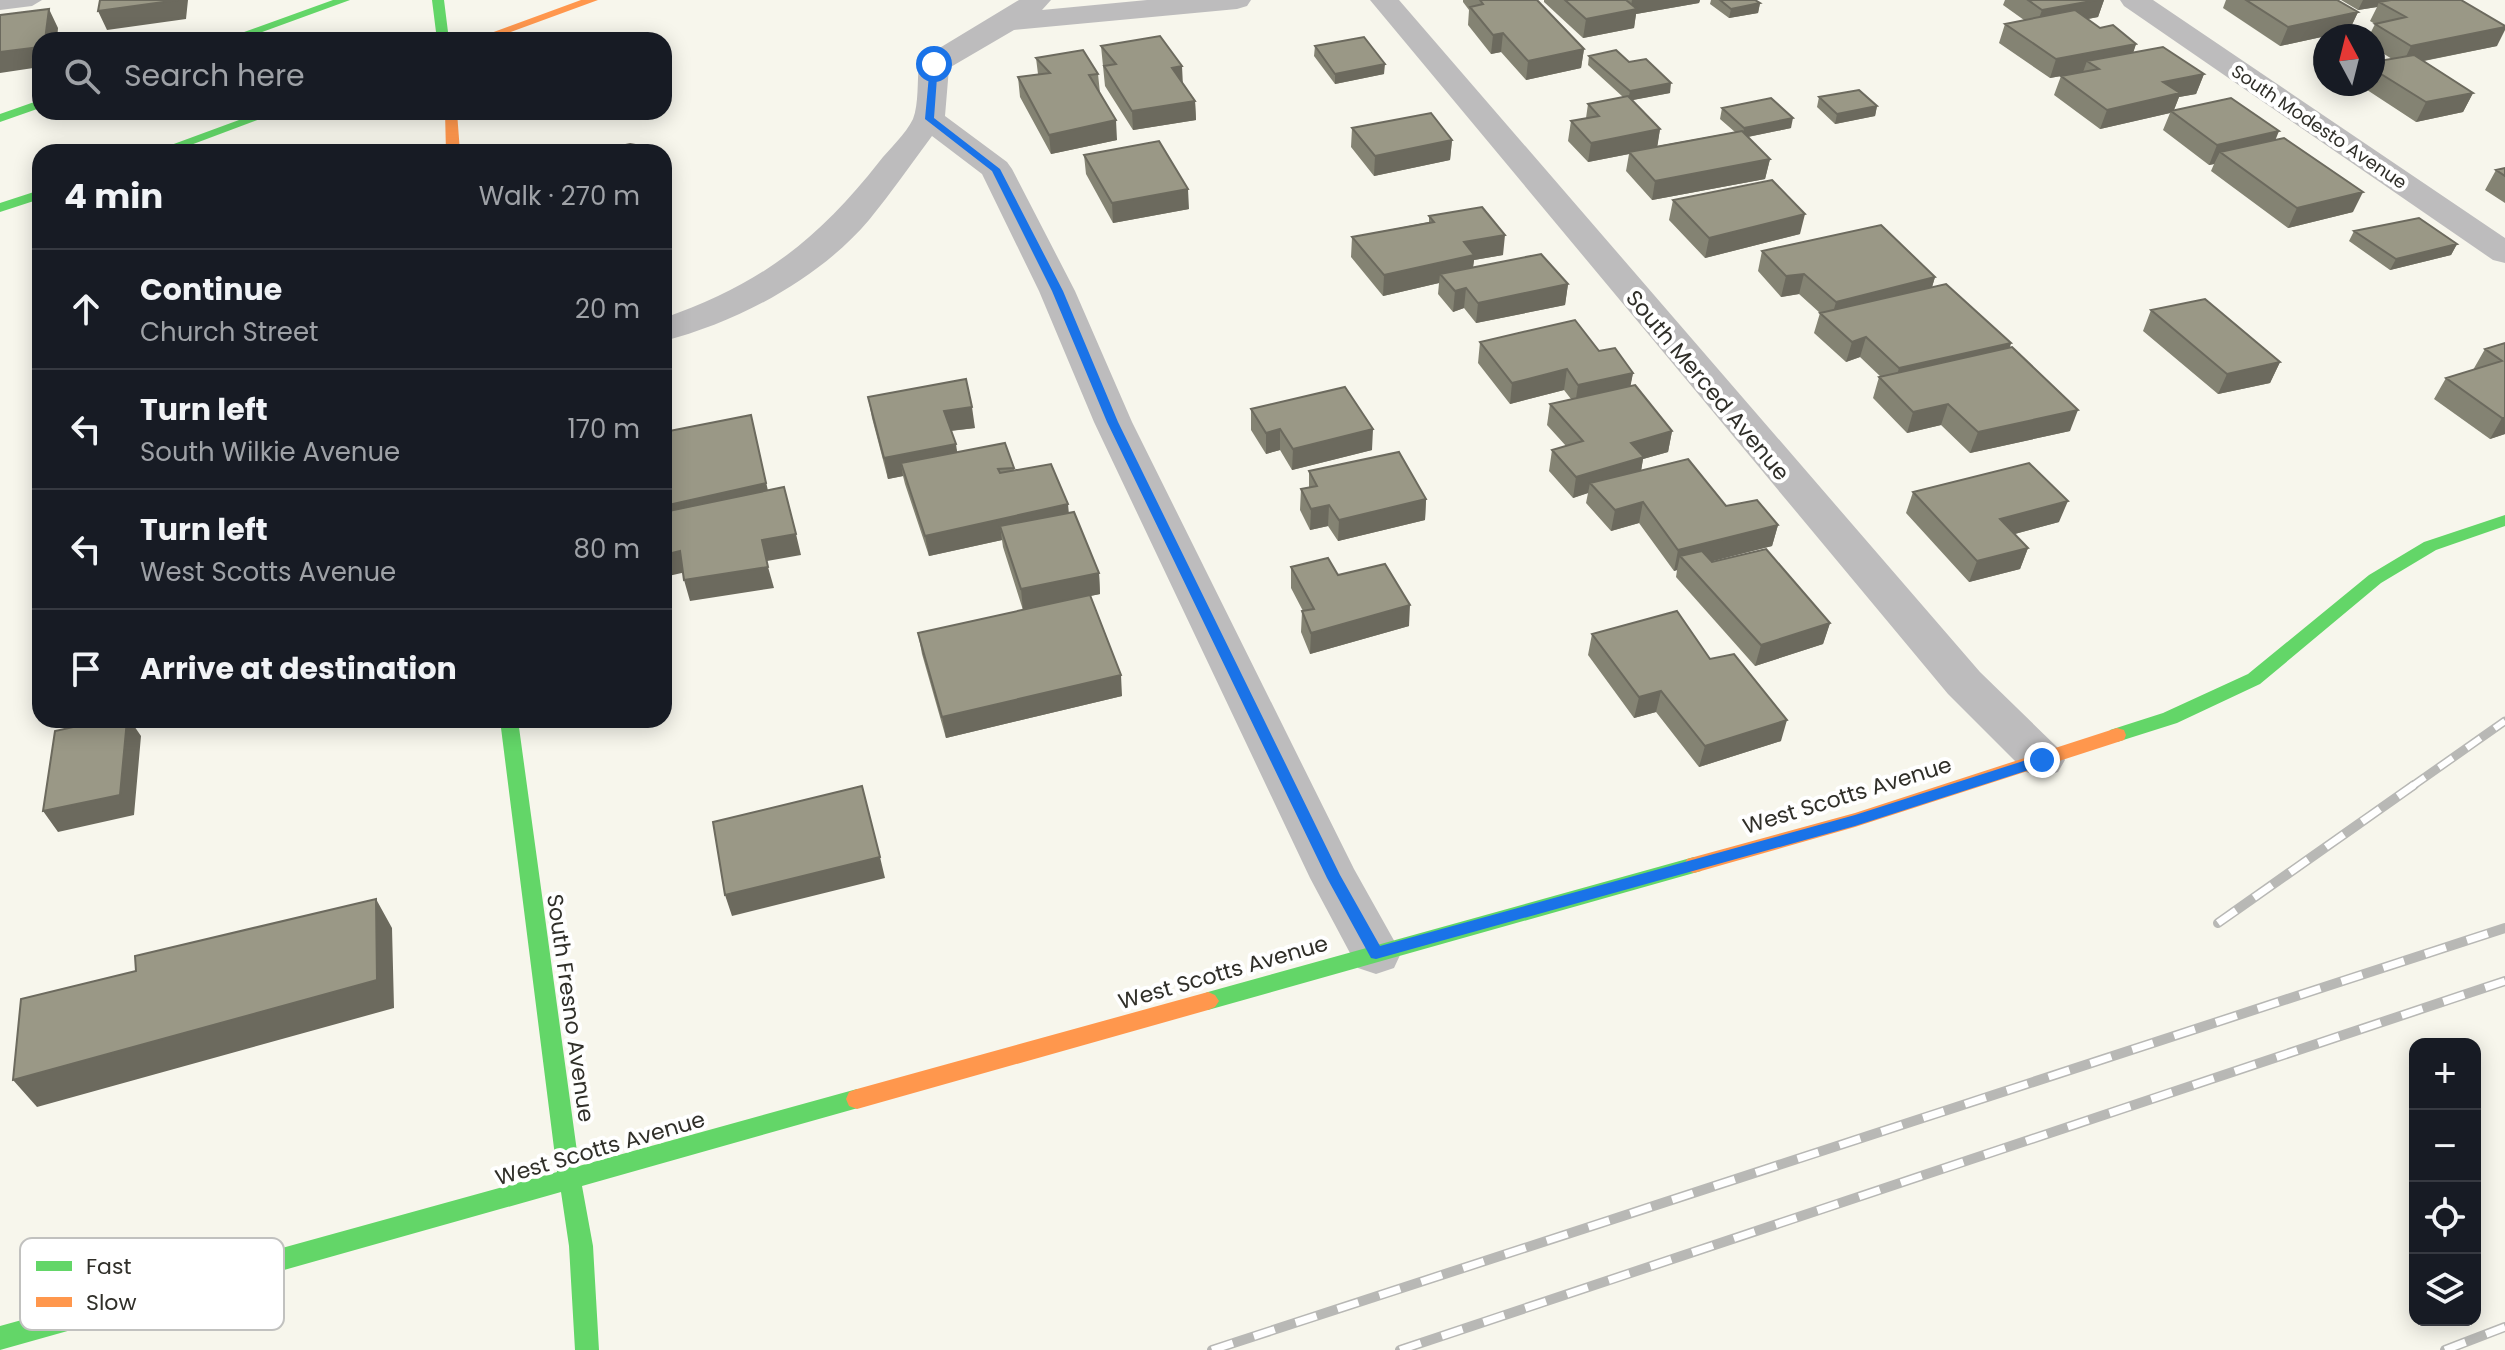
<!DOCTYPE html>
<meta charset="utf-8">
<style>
body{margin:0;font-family:Poppins,sans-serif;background:#20242c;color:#f1f3f6}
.controls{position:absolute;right:24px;bottom:24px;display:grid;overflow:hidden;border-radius:16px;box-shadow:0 4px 20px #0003}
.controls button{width:72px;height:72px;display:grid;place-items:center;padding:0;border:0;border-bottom:2px solid #363941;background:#171b24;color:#f1f3f6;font:40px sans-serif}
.compass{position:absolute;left:2313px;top:24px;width:72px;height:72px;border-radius:50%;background:#171b24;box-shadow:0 4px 20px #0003;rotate:353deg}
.stop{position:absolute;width:24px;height:24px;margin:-18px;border:6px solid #1a73e8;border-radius:50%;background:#fff}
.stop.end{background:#1a73e8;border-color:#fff;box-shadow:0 2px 8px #0008}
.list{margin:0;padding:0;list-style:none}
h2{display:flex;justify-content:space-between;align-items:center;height:104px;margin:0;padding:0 32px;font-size:34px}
h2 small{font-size:26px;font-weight:400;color:#9ea1a6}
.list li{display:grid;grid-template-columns:52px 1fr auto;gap:24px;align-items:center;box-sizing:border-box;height:120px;padding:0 32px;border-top:2px solid #363941}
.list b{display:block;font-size:30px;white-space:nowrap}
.list p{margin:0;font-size:26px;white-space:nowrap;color:#9ea1a6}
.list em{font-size:26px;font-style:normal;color:#9ea1a6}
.icon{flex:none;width:44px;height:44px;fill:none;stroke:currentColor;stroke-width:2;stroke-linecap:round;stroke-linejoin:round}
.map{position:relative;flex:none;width:2505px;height:1350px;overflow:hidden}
.search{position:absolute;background:#171b24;box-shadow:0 4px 20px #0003;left:32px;top:32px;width:640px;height:88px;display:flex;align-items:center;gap:20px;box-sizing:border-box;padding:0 28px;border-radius:24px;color:#9ea1a6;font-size:30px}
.panel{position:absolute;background:#171b24;box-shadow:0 4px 20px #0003;left:32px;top:144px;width:640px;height:584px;border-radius:24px}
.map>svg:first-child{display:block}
</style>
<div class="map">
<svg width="2505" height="1350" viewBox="0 0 2505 1350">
<rect width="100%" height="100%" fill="#f7f6ec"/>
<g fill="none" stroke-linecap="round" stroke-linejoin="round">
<!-- lane -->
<path fill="#bdbcbd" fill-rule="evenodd" d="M0,0h42l-10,6 -32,4z"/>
<!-- street -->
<path fill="#bdbcbd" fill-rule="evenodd" d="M1019,0h32l-9,10 105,-10h104l-4,6 -10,3 -223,21 -65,38 -4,48 62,46 5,7 63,122 57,131 222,447 47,84 -7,15 -18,6 -18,-6 -48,-90 -216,-456 -55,-131 -57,-117 -50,-38c-21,28 -41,57 -63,84 -50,59 -131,102 -205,121v-23c95,-33 153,-77 215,-156 10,-13 27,-28 34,-43 6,-15 4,-39 6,-55l4,-6z
M1370,0h29l581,672 78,76 7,12 -7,12 -16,5 -16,-5 -78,-78z
M2120,0h33l352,238v25l-12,-3 -369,-254z"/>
<!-- fast -->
<path fill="#63d668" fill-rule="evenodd" d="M333,0h17l-110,40h-18z
M432,0h12l5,40h-12z
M40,100v8l-40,14v-8z
M261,112h18l-107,40h-20z
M40,190v9l-40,13v-9z
M2505,515v11l-69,24 -55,33 -121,101 -83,39 -60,19 -7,-2 -2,-5 2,-5 53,-17 85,-39 121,-99 55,-33z
M500,720h18l61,446 278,-77 8,3 3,7 -3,7 -283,80 11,60 6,104h-24l-6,-104 -8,-54 -561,158v-24l557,-154z
M1694,857l7,2 3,6 -3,6 -493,139 -7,-3 -4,-6 4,-6 7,-3z"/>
<!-- slow -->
<path fill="#ff974d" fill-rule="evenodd" d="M581,0h17l-109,40h-17z
M445,112h12l3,40h-14z
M2117,728l7,2 2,5 -2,5 -269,87 -161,46 -7,-2 -3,-6 3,-6 7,-2 161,-44z
M1208,992l7,3 4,6 -4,6 -7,3 -351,99 -8,-3 -3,-7 3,-7 8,-3z"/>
<defs>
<path id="rail-far1" d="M2411,787l94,-66"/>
<path id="rail" d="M2218,923l196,-138
M1212,1350l1293,-422
M1400,1350l1105,-369
M2445,1350l60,-23"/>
</defs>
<!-- rail-far1 casing -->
<use href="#rail-far1" stroke="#b8b8b5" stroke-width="9"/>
<!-- rail casing -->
<use href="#rail" stroke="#b8b8b5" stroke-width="10"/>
<!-- rail-far1 -->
<use href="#rail-far1" stroke="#fff" stroke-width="6" stroke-dasharray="17" stroke-linecap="butt"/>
<!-- rail -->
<use href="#rail" stroke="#fff" stroke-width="7" stroke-dasharray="22" stroke-linecap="butt"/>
</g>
<!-- wall -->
<path fill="#848373" d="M1463,0h74l47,49 -3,19 -55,12 -25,-28 -10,2 -23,-29 1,-15 -6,-8z
M1544,0h156l-1,3 -63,11 -2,14 -51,10 -39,-36z
M1711,0h44l5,3 -2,10 -29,5 -19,-14z
M2005,0h99l-6,17 -10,2 12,9 36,16 -3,8 71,22 -8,20 -17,3 -5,13 102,30 77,72 -65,16 -77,-57 3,-7 -5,1 -46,-35 7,-17 -70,16 -46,-34 7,-19 -11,2 -51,-35 6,-19 19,-4 -21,-15z
M2226,0h111l21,12 -9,19 -69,15 -57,-38z
M2341,0h120l36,46 -73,15 49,32 -10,19 -47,10 -58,-38h15v-22l19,-3 -19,-12v-11h-4l6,-12 -5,-3 7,-14 -19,3z
M1101,46l81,37 13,18 1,19 -63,10 -28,-44z
M1315,46l69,28 -49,10 -21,-28z
M1589,56l40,6 41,31 -38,7 28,29 -3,17 78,-14 -15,-13 2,-11 69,20 -43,9 22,22 -5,20 -113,21 -26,-29 3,-17 -41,8 -20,-21 3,-20 15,-3 2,-14 35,-7 -35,-32z
M1036,58l62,16 2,19 17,47 -66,14 -31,-57 -2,-20 20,-3z
M1819,97l58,9 -2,10 -40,8 -18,-17z
M1352,128l100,12 -2,20 -76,16 -23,-29z
M1084,155l105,54 -76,14 -27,-49z
M2505,168v35l-20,-13 11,-20z
M1673,200l127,34 -95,24 -36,-38z
M1429,216l74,39 -29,5 -1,7 95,17 -3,21 -89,18 -12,-15 -11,4 -15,-18 1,-11 -56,13 -32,-39 1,-20 77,-15z
M2354,231l103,13 -6,11 -61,15 -41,-29z
M1762,251l173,26 -3,10 79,56 -1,4 60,84 -100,22 -29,-28 -34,8 -34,-35 6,-21h2l-21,-20 -14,5 -32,-29 6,-20 -21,-19 -18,3 -23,-26z
M2151,310l129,52 -10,21 -52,11 -75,-63z
M1480,342l119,9 34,22 -3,13 42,45 -4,21 -25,7 -2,11 85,36 52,19 -6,21 -61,15 119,62 -7,21 -68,22 -79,-89 1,-7 -3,1 -35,-48 -28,8 -25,-28 2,-10 -15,5 -24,-27 3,-21 14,-4 -19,-21 3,-21 21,-5 -7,-9 -54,14 -32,-41z
M2505,343v91l-15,5 -56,-40 12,-21 27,-8 12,-21z
M868,397l107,31 -24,3 6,21 57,16v3l55,42 30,60 1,21 -10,2 32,100 -176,42 -24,-84 -4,-21 105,-23 -20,-63 -1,-7 -73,16 -24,-72 -2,-8 -15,3 -16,-61z
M1251,409l121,41 -80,20 -12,-20 -14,4 -15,-24z
M1309,471l117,28 -1,21 -87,21 -10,-15 -18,4 -10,-20 1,-21 8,-2z
M1913,492l146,30 -44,12 13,14 -8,21 -51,13 -63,-69z
M1291,567l47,8 71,51 -99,28 -9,-22 1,-21h1l-12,-23z
M1592,634l118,25 71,82 -82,26 -43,-55 -22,6 -46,-63z"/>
<!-- shaded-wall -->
<path fill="#6c6a5e" d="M178,0h10l-2,19 -79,11 -9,-19z
M1632,0h68l-1,3 -63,11 -2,14 -51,10 3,-19 44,-9z
M2097,0h7l-6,17 -63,12 7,-19z
M2363,0h46l-30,2 -2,5 -19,3z
M1760,3l-2,10 -29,5 2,-9z
M49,9l9,19 -1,12h-12z
M2358,12l-9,19 -69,15 8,-19z
M2505,27v3l-8,16 -95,19 9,-19z
M1503,33l-2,19 -10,2 2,-19z
M2136,44l-6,19 -43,-2 -4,11 -33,6 6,-19z
M40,47v20l-40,6v-21z
M1584,49l-3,19 -55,12 2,-19z
M1385,64l-1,10 -49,10v-10z
M1182,66l1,20 -11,-18z
M2204,74l-8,20 -17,3 -6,15 -2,-1 -1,2 -70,16 7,-19 56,-28z
M1671,83l-1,10 -42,8 2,-10z
M2473,93l-10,19 -47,10 10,-20z
M1195,101l1,19 -63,10 -1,-19z
M1877,106l-2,10 -40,8 2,-10z
M1793,118l-2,10 -49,10 2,-10z
M1116,120l1,20 -66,14 -2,-19z
M1660,129l-3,20 -28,3v2l-41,8 3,-19z
M2279,131l-8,20 -51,1 -6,12 -5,1 8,-20z
M1452,140l-2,20 -76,16 1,-20z
M664,158l5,18 -1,13 -4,3z
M1770,159l-5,20 -113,21 3,-19z
M1188,189l1,20 -76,14 -1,-20z
M2363,192l-10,20 -65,16 9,-20z
M1805,214l-5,20 -95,24 4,-20z
M1505,235l-2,20 -29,5 -2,15 -32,-1 -1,9 -56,13 1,-21 80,-33z
M2457,244l-6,11 -61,15 6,-11z
M1804,274l-5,20 -18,3 5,-21z
M1935,277l-6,20 -99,26 6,-21z
M1568,284l-3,21 -89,18 2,-20z
M1466,288l-2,20 -11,4 2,-21z
M1866,337l-6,20 -14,5 6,-20z
M2011,343l-7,21 -111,25 6,-21z
M2280,362l-10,21 -52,11 9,-20z
M1567,369l-3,21 -54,14 2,-21z
M1633,373l-4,21 -54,11 3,-20z
M1948,404l-7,21 -34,8 6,-21z
M972,407l3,21 -27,3 -4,-20z
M2078,410l-8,21 -100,22 8,-21z
M751,415l20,89 -107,25v-23z
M2502,418h3v16l-15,5z
M1280,429v21l-14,4v-21z
M1373,429l-1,21 -80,20 1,-21z
M1672,431l-4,21 -25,7 -3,19 -50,5 -2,10 -15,5 3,-21 55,-34z
M956,444l3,21 -58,-2 2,13 -15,3 -4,-21z
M664,469h4l6,21 -10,2z
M1426,499l-1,21 -87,21 1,-21z
M2068,501l-9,21 -67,18 8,-21z
M1643,502l-4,21 -28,8 4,-21z
M1068,504l2,21 -70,1 2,14 -73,16 -4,-20z
M1329,505l-1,21 -18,4 1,-21z
M1778,525l-6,21 -82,21 -10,-11 -3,14 -3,1 4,-21z
M796,534l5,21 -34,6 -5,-21z
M2028,548l-8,21 -51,13 8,-21z
M680,551l6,21 -22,5v-22z
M768,567l6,21 -84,13 -6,-21z
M1099,573l1,21 -77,16 -2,-21z
M1410,605l-1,21 -99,28 1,-21z
M1830,623l-7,21 -68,22 6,-21z
M1121,675l1,21 -176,42 -4,-21z
M1661,691l-5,21 -22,6 5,-21z
M127,720h3l11,16 -7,79 -76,17 -15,-21z
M1787,720l-6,21 -82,26 6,-21z
M880,857l5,21 -153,38 -7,-21z
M376,899l16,29 2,80 -357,99 -24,-27z"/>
<!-- building -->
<path fill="#9a9886" stroke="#6c6a5e" stroke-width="2" d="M100,0h78l-80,11z
M1480,0h57l47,49 -56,12 -25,-28 -10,2 -23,-28 13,-3z
M1565,0h61l11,9 -51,10z
M1720,0h35l5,3 -29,6z
M2028,0h69l-55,10z
M2246,0h91l21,12 -70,15z
M2391,0h70l44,26v1l-94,19 -36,-22 31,-7 -27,-15z
M49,9l-4,31h-5v7l-40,5v-37z
M2075,10l25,18 13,-3 23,19 -80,15 -51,-35z
M1160,36l22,30 -10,2 23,33 -63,10 -28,-45 12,-2 -15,-18z
M1364,37l21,27 -50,10 -20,-28z
M2163,47l41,27 -41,8 17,11 -73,17 -46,-34 38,-7 -12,-8z
M1083,50l15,24 -9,1 27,45 -67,15 -31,-58 32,-4 -14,-15z
M1616,50l13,12 17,-3 25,24 -41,8 -41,-35z
M2414,55l59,38 -47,9 -53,-33v-7z
M1859,90l18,16 -40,8 -18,-17z
M1628,96l32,33 -69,14 -20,-22 28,-5 -11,-12z
M1771,98l22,20 -49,10 -22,-20z
M2231,98l48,33 -62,14 -46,-34z
M1431,113l21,27 -77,16 -23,-28z
M1742,131l28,28 -115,22 -26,-29z
M2284,138l79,54 -66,16 -77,-56z
M1159,141l29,48 -76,14 -28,-48z
M630,144l22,4 6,4h-65z
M2505,168v8l-9,-6z
M1772,180l33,34 -96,24 -36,-38z
M1482,207l23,28 -41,7 10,13 -90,20 -32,-38 82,-15 -5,-6z
M2419,218l38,26 -61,15 -42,-28z
M1881,225l54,52 -99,25 -32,-28 -18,2 -24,-25z
M1541,254l27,30 -90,19 -12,-15 -11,3 -15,-17z
M1946,284l65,59 -112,25 -33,-31 -14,5 -32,-29z
M2205,299l75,63 -53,12 -76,-64z
M1575,320l24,31 16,-3 18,25 -55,12 -11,-16 -55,14 -32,-41z
M2505,343v75h-3l-56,-40 56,-17 -17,-12z
M2012,347l66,63 -100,22 -30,-28 -35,8 -34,-35z
M966,379l6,28 -28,4 12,33 -72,14 -16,-61z
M1635,385l37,46 -41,12 13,14 -68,20 -24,-27 31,-9 -33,-37z
M1345,387l28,42 -80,20 -13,-20 -14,4 -15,-24z
M751,415l15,68 -102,23v-30l5,-1 -1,-6h-4v-37z
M1005,443l9,25 -16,1 2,4 51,-9 17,40 -143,32 -24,-73z
M1399,452l27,47 -87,21 -10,-15 -18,4 -10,-20 16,-3 -8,-15z
M1688,459l38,47 31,-6 21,25 -100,25 -35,-48 -28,8 -25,-27z
M2029,463l39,38 -68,18 28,29 -51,13 -64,-69z
M784,487l12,47 -34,6 6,27 -84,13 -4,-29 -16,4v-43z
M1074,512l25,61 -78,16 -21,-63z
M1766,549l64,74 -69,22 -81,-89 22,-5 10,11z
M1328,558l10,17 47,-11 25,41 -99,28 -9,-22 12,-2 -23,-42z
M1090,595l31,80 -179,42 -24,-84z
M1677,611l33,48 24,-5 53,66 -82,26 -44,-55 -22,6 -47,-63z
M105,720h22l-7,75 -77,16 12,-80z
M862,786l18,71 -155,38 -12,-73z
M376,899l1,81 -364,100 8,-81 115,-28 -1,-15z"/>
<!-- route -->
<path fill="#1a73e8" d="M934,62l4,2 -4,54 66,51 63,122 55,131 222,453 40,71 475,-131 187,-60 7,5 -2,4 -192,62 -479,133 -5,-1 -44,-80 -220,-456 -55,-131 -60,-120 -67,-52 5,-55z"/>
<g text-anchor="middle" stroke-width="8" stroke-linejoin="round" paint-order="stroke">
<!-- far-street labels -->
<g font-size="18" fill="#302f29" stroke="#fff">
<text transform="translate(2319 127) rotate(34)" y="6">South Modesto Avenue</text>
</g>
<!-- street labels -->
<g font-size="22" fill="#302f29" stroke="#fff">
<text transform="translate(1708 385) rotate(50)" y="8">South Merced Avenue</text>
<text transform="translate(1847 795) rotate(-17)" y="8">West Scotts Avenue</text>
<text transform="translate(1223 972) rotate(-16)" y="8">West Scotts Avenue</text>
<text transform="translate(571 1008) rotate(82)" y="8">South Fresno Avenue</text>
<text transform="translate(600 1148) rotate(-16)" y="8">West Scotts Avenue</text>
</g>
</g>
<!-- legend -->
<rect x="20" y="1238" width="264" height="92" rx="12" fill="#fff" stroke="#c1c1bf" stroke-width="2"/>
<rect x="36" y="1261" width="36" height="10" fill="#63d668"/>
<rect x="36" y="1297" width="36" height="10" fill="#ff974d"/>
<g font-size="22" fill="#302f29">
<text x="86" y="1274">Fast</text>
<text x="86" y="1310">Slow</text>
</g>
</svg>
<div class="controls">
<button>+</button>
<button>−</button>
<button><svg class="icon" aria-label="locate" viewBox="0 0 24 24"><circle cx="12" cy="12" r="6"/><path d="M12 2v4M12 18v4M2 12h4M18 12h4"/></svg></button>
<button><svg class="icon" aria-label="layers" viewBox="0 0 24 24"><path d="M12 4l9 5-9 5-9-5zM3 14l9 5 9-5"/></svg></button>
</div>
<svg class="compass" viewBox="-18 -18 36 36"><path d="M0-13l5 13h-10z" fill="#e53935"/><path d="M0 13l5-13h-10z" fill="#9ea1a6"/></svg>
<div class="stop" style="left:934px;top:64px"></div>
<div class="stop end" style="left:2042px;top:760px"></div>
<div class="search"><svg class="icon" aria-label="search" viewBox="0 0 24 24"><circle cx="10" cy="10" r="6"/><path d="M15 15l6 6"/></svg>Search here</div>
<section class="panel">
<h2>4 min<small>Walk · 270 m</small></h2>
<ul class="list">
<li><svg class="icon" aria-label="ahead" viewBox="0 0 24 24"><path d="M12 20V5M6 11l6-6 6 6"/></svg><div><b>Continue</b><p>Church Street</p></div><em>20 m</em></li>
<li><svg class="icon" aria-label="left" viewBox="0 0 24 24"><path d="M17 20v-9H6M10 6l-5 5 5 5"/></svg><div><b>Turn left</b><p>South Wilkie Avenue</p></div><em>170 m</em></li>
<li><svg class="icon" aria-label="left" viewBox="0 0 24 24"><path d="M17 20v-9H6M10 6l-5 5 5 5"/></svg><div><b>Turn left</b><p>West Scotts Avenue</p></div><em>80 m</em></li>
<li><svg class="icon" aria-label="arrive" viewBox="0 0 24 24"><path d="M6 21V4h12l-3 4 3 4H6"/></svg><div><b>Arrive at destination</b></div></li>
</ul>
</section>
</div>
